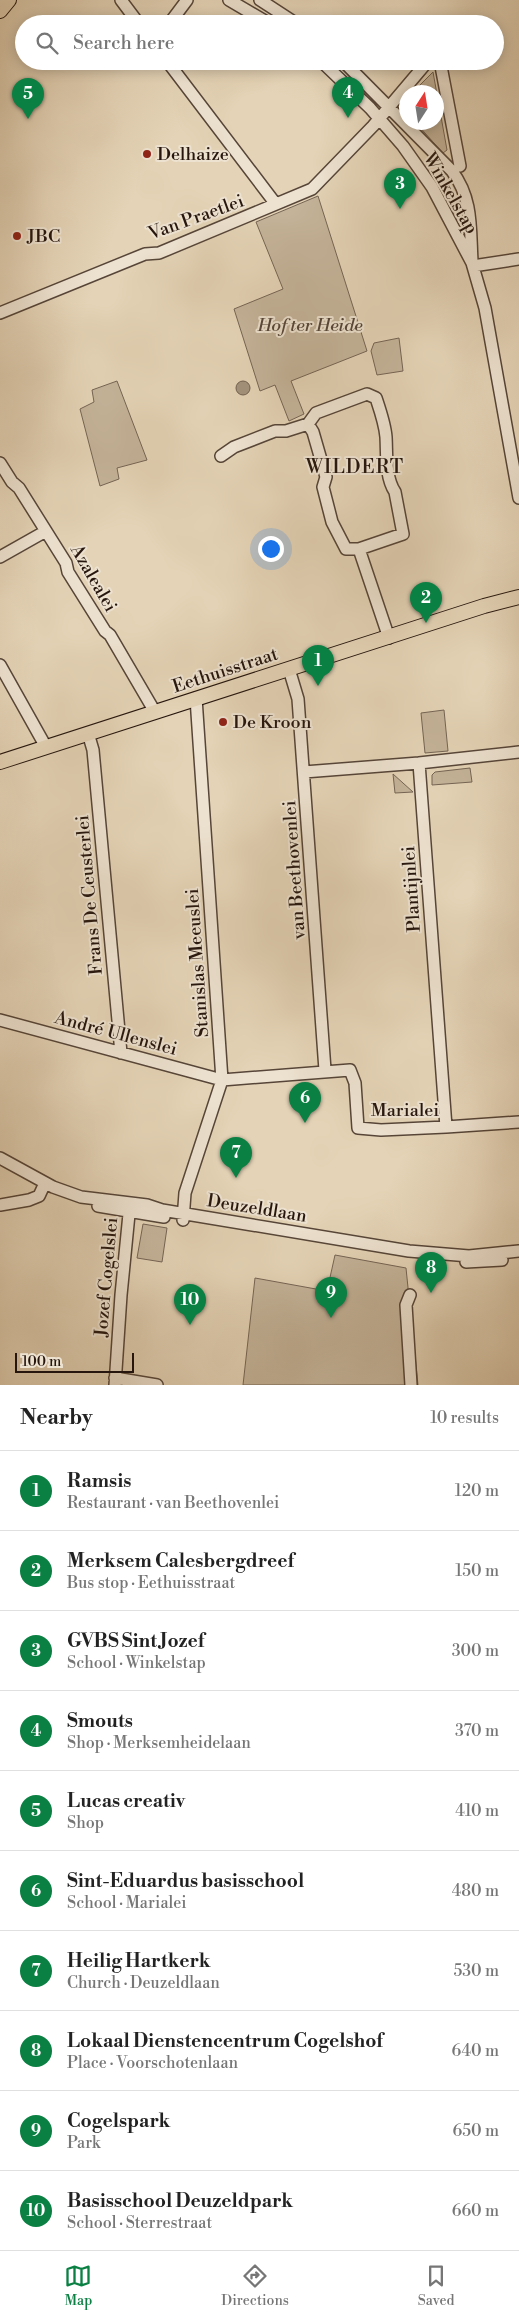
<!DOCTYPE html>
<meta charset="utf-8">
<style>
body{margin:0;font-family:"Libre Bodoni",serif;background:#f2f2f2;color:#222}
.compass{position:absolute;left:399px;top:85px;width:45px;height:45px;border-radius:50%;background:#fff;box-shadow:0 2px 12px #0003;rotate:12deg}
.scale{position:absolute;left:15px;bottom:12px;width:119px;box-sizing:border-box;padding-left:5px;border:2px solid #26160e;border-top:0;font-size:14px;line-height:18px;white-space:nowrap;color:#26160e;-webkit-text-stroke:4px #ede2d0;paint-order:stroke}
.you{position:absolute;left:270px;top:548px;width:18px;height:18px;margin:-12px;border:4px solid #fff;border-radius:50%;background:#1a73e8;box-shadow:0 0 0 8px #1a73e833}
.badge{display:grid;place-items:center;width:32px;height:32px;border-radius:50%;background:#0b8043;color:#fff;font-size:16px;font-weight:700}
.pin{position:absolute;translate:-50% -41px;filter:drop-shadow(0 1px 2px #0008)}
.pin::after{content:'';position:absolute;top:26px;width:18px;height:15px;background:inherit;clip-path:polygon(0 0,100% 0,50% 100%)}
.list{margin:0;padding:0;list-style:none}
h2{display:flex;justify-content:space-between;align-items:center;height:65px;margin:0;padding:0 20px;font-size:21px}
h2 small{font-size:16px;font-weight:400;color:#767676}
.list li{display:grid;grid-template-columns:32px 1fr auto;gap:15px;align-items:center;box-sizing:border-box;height:80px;padding:0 20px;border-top:1px solid #e0e0e0}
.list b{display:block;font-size:19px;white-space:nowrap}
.list p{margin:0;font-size:16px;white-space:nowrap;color:#767676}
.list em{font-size:16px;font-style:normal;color:#767676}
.icon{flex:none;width:28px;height:28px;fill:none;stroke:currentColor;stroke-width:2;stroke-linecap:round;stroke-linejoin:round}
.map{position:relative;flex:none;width:519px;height:1385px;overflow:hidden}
.search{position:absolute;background:#fff;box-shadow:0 2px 12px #0003;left:15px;right:15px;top:15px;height:55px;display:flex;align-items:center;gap:12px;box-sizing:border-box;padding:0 18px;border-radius:28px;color:#767676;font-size:19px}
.sheet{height:865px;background:#fff}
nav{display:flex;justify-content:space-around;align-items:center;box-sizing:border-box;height:70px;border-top:1px solid #e0e0e0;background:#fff;font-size:14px;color:#767676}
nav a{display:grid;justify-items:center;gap:2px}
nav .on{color:#0b8043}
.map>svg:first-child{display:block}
</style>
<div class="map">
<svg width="519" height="1385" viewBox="0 0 519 1385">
<rect width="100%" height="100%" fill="#e4d3b6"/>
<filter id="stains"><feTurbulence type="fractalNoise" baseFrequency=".004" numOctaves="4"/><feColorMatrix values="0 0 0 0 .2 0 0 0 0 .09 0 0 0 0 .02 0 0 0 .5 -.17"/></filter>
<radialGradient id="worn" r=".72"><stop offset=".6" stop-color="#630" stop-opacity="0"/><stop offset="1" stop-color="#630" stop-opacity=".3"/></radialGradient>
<!-- green -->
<path fill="#c4b399" stroke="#756454" d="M433,72l14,78 -4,3 -27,-30 20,-1v-30h-23z
M318,196l49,155 -76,30 13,33 -15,7 -14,-36 -15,6 -26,-82 49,-20 -27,-67z
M399,338l4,33 -26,4 -6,-24 3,-8z
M117,381l30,79 -30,8 2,11 -19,7 -20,-77 14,-7 -2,-12z
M444,710l4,41 -23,2 -4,-40z
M470,768l2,14 -40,3v-10l3,-3z
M393,774l20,18 -18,1z
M143,1224l24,4 -5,34 -25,-4z
M335,1255l71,13 12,117h-175l12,-107 72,13z"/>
<!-- water -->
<path fill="#a3937d" stroke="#716151" d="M236 388a7 7 0 1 1 14 0a7 7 0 1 1-14 0Z"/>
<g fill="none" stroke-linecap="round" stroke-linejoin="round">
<defs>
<path id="minor" d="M121,0l18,24
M229,0l41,24
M260,0l37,24
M169,24l18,-24
M167,61l108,142
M321,61l49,47 33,38 29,41 40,76 13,45 34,190
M343,61l109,110c21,28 18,57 20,90
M440,61l20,105
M473,266l46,-7
M0,313l145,-59 14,-1 153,-64 61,-63 55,-65
M221,456l13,-9 41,-16h11l22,-7
M0,463l12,19 7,6 47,75 2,9 37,59 5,4 45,77
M359,549h-13l-14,-27 -9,-35 3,-10 -13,-45 -5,-8 8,-11 51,-19 9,4c4,12 9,26 10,39 1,17 -1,40 9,55l8,42 -44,15 30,89
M0,557l46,-26
M0,665l46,82
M289,669l9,30 27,371
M88,733l5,17 28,303
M419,763l100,-11
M304,772l115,-9 27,364
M0,1020l222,60 128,-10 5,13 3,45 23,2 65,-3 73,-5
M0,1158l53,29 28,10 66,8 15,5 247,41 60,5 50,-5
M0,1205l29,-5 10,-4 6,-13
M98,1206l66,11
M183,1220l2,-27 37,-113 -26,-382
M466,1262l36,-2
M410,1295l-4,10 5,80
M115,1378l42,7
M115,1385l6,-90 9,-91"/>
<path id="major" d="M0,11l9,-11
M0,762l484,-156 35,-9"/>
</defs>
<!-- minor casing -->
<use href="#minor" stroke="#564538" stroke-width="14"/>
<!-- major casing -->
<use href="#major" stroke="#26160e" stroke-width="16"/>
<!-- minor -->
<use href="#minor" stroke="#ede2d0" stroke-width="11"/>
<!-- major -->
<use href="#major" stroke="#e4d3b6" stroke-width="14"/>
</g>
<!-- markers -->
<g fill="#8f2418" stroke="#ede2d0" stroke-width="2">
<circle cx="147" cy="154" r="5"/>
<circle cx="17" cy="236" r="5"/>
<circle cx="223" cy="722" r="5"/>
</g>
<g text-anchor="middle" stroke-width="4" stroke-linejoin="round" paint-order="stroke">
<!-- poi labels -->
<g font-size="18" fill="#26160e" stroke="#ede2d0" text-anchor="start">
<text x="157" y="160">Delhaize</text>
<text x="27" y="242">JBC</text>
<text x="233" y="728">De Kroon</text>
</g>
<!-- street labels -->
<g font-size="18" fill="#26160e" stroke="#ede2d0">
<text transform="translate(451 193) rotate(60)" y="6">Winkelstap</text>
<text transform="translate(196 217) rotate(-20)" y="6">Van Praetlei</text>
<text transform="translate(94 578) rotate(60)" y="6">Azalealei</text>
<text transform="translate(225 670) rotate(-18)" y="6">Eethuisstraat</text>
<text transform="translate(294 870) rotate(-94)" y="6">van Beethovenlei</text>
<text transform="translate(411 889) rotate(-94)" y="6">Plantijnlei</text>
<text transform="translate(89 895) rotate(-95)" y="6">Frans De Ceusterlei</text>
<text transform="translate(197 963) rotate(-94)" y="6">Stanislas Meeuslei</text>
<text transform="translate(116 1033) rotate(15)" y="6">André Ullenslei</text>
<text x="405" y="1116">Marialei</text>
<text transform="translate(257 1208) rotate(9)" y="6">Deuzeldlaan</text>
<text transform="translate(106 1277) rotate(-85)" y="6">Jozef Cogelslei</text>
</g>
<!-- park labels -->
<g font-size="18" font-style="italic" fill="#554538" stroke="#ede2d0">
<text x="310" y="331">Hof ter Heide</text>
</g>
<!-- neighbourhood labels -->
<g font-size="19" letter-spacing="1" fill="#26160e" stroke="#ede2d0">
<text x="355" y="473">WILDERT</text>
</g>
</g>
<rect width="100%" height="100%" filter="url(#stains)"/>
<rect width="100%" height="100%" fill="url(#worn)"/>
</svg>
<svg class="compass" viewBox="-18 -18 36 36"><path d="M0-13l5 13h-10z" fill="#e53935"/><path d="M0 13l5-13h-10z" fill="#767676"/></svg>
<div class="scale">100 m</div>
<div class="you"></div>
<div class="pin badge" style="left:318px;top:686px">1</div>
<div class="pin badge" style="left:426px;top:623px">2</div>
<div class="pin badge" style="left:400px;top:209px">3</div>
<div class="pin badge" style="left:348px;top:118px">4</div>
<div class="pin badge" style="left:28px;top:119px">5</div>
<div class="pin badge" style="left:305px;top:1123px">6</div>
<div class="pin badge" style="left:236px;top:1178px">7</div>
<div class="pin badge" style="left:431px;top:1293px">8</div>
<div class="pin badge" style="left:331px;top:1318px">9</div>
<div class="pin badge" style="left:190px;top:1325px">10</div>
<div class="search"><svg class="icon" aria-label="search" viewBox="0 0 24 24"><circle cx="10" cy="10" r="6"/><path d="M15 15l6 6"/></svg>Search here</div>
</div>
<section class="sheet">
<h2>Nearby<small>10 results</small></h2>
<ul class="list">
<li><span class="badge">1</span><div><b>Ramsis</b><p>Restaurant · van Beethovenlei</p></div><em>120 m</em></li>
<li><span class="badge">2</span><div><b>Merksem Calesbergdreef</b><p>Bus stop · Eethuisstraat</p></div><em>150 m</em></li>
<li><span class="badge">3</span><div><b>GVBS Sint Jozef</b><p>School · Winkelstap</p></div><em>300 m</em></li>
<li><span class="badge">4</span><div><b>Smouts</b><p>Shop · Merksemheidelaan</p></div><em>370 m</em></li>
<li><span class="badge">5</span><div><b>Lucas creativ</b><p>Shop</p></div><em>410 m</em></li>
<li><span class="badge">6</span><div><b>Sint-Eduardus basisschool</b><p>School · Marialei</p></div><em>480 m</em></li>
<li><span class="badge">7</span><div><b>Heilig Hartkerk</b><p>Church · Deuzeldlaan</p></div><em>530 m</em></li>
<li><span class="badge">8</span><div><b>Lokaal Dienstencentrum Cogelshof</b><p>Place · Voorschotenlaan</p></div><em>640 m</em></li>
<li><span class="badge">9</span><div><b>Cogelspark</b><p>Park</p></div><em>650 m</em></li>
<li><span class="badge">10</span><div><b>Basisschool Deuzeldpark</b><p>School · Sterrestraat</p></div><em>660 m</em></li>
</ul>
</section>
<nav>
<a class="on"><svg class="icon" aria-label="map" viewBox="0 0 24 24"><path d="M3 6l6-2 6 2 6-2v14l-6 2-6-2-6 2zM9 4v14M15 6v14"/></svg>Map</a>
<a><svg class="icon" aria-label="directions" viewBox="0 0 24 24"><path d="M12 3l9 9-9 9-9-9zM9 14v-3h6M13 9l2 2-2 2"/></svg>Directions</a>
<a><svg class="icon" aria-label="saved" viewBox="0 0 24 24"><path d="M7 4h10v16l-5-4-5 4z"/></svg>Saved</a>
</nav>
